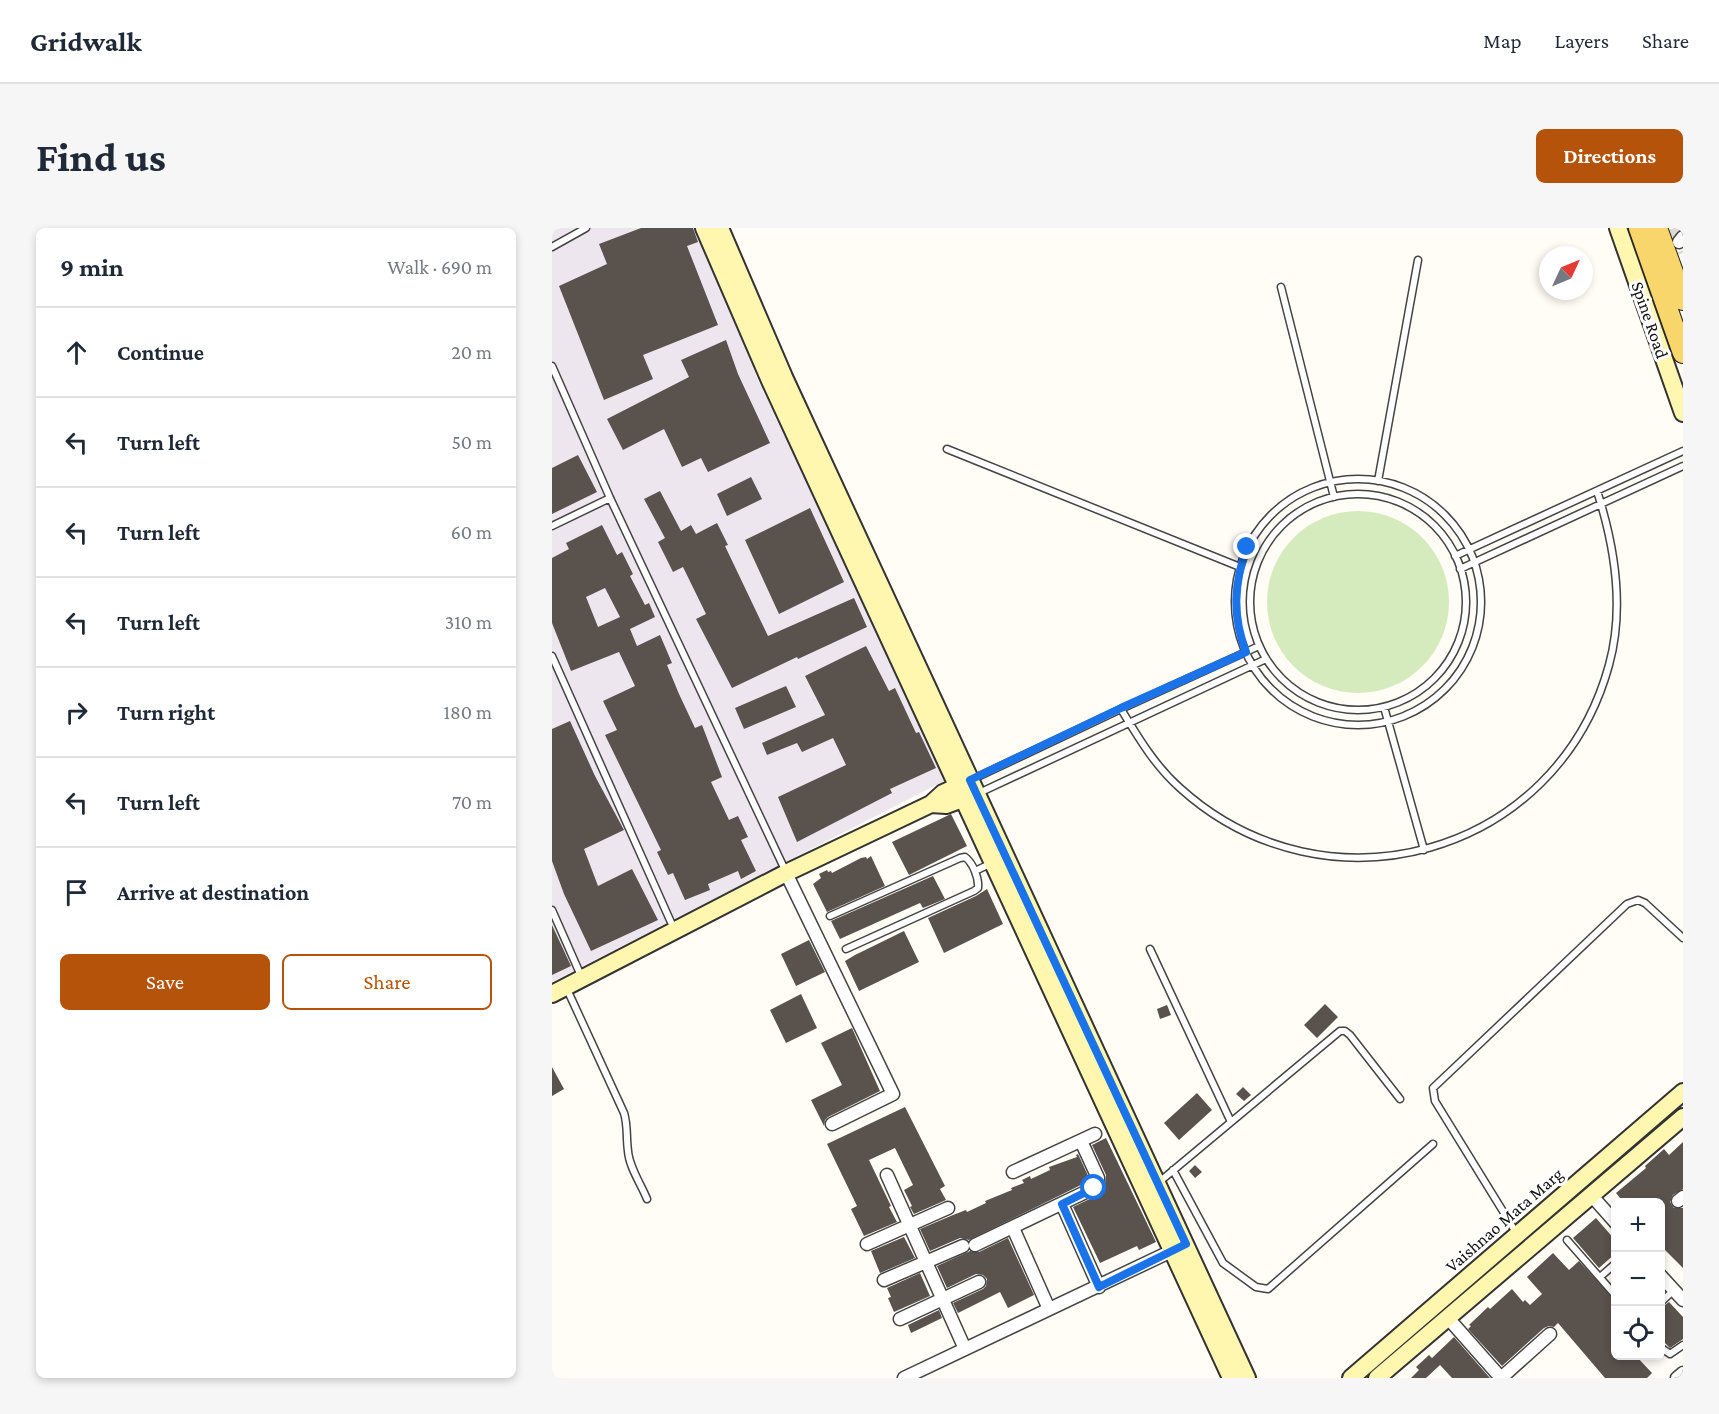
<!DOCTYPE html>
<meta charset="utf-8">
<style>
body{margin:0;font-family:"Crimson Pro",serif;background:#f6f6f7;color:#1f2937}
.controls{position:absolute;right:18px;bottom:18px;display:grid;overflow:hidden;border-radius:9px;box-shadow:0 3px 9px #0003}
.controls button{width:54px;height:54px;display:grid;place-items:center;padding:0;border:0;border-bottom:2px solid #e0e1e3;background:#fff;color:#1f2937;font:30px sans-serif}
.compass{position:absolute;left:987px;top:18px;width:54px;height:54px;border-radius:50%;background:#fff;box-shadow:0 3px 9px #0003;rotate:46deg}
.stop{position:absolute;width:18px;height:18px;margin:-14px;border:4px solid #1a73e8;border-radius:50%;background:#fff}
.stop.end{background:#1a73e8;border-color:#fff;box-shadow:0 2px 6px #0008}
.list{margin:0;padding:0;list-style:none}
h2{display:flex;justify-content:space-between;align-items:center;height:78px;margin:0;padding:0 24px;font-size:26px}
h2 small{font-size:20px;font-weight:400;color:#747a83}
.list li{display:grid;grid-template-columns:39px 1fr auto;gap:18px;align-items:center;box-sizing:border-box;height:90px;padding:0 24px;border-top:2px solid #e0e1e3}
.list b{display:block;font-size:22px;white-space:nowrap}
.list em{font-size:20px;font-style:normal;color:#747a83}
.actions{display:flex;gap:12px;padding:18px 24px}
.actions a{flex:1;padding:14px 0;border:2px solid #b45309;border-radius:9px;text-align:center;font-size:21px;color:#b45309}
.actions .main{background:#b45309;color:#fff}
.icon{flex:none;width:33px;height:33px;fill:none;stroke:currentColor;stroke-width:2;stroke-linecap:round;stroke-linejoin:round}
.map{position:relative;flex:none;width:1131px;height:1150px;overflow:hidden;border-radius:9px}
header{display:flex;align-items:center;gap:36px;box-sizing:border-box;height:84px;padding:0 30px;background:#fff;border-bottom:2px solid #e0e1e3}
header strong{font-size:28px}
nav{display:flex;gap:33px;margin-inline-start:auto;font-size:21px}
.intro{display:flex;align-items:center;justify-content:space-between;box-sizing:border-box;height:144px;padding:0 36px}
h1{margin:0;font-size:42px}
.button{padding:15px 27px;border-radius:9px;background:#b45309;color:#fff;font-size:21px;font-weight:700}
main{display:flex;gap:36px;padding:0 36px}
aside{flex:1;background:#fff;border-radius:9px;box-shadow:0 3px 9px #0003}
.map>svg:first-child{display:block}
</style>
<header>
<strong>Gridwalk</strong>
<nav><a>Map</a><a>Layers</a><a>Share</a></nav>
</header>
<div class="intro"><h1>Find us</h1><a class="button">Directions</a></div>
<main>
<aside>
<h2>9 min<small>Walk · 690 m</small></h2>
<ul class="list">
<li><svg class="icon" aria-label="ahead" viewBox="0 0 24 24"><path d="M12 20V5M6 11l6-6 6 6"/></svg><div><b>Continue</b></div><em>20 m</em></li>
<li><svg class="icon" aria-label="left" viewBox="0 0 24 24"><path d="M17 20v-9H6M10 6l-5 5 5 5"/></svg><div><b>Turn left</b></div><em>50 m</em></li>
<li><svg class="icon" aria-label="left" viewBox="0 0 24 24"><path d="M17 20v-9H6M10 6l-5 5 5 5"/></svg><div><b>Turn left</b></div><em>60 m</em></li>
<li><svg class="icon" aria-label="left" viewBox="0 0 24 24"><path d="M17 20v-9H6M10 6l-5 5 5 5"/></svg><div><b>Turn left</b></div><em>310 m</em></li>
<li><svg class="icon" aria-label="right" viewBox="0 0 24 24"><path d="M7 20v-9h11M14 6l5 5-5 5"/></svg><div><b>Turn right</b></div><em>180 m</em></li>
<li><svg class="icon" aria-label="left" viewBox="0 0 24 24"><path d="M17 20v-9H6M10 6l-5 5 5 5"/></svg><div><b>Turn left</b></div><em>70 m</em></li>
<li><svg class="icon" aria-label="arrive" viewBox="0 0 24 24"><path d="M6 21V4h12l-3 4 3 4H6"/></svg><div><b>Arrive at destination</b></div></li>
</ul>
<div class="actions"><a class="main">Save</a><a>Share</a></div>
</aside>
<div class="map">
<svg width="1131" height="1150" viewBox="0 0 1131 1150">
<rect width="100%" height="100%" fill="#fffdf5"/>
<!-- industrial -->
<path fill="#eee6ef" d="M0,0h147l59,152 188,400 -394,202z"/>
<!-- green -->
<path fill="#d5ebbd" d="M715 374a91 91 0 1 1 182 0a91 91 0 1 1-182 0Z"/>
<!-- building -->
<path fill="#5a524d" fill-rule="evenodd" d="M89,0h52l5,14 -11,4 31,79 -75,30 10,24 -49,21 -45,-114 48,-22 -8,-20z
M174,112l12,34 32,69 -62,29 -7,-14 -19,9 -18,-38 -41,21 -16,-31 82,-42 -8,-17z
M26,227l19,37 -45,22v-46z
M199,249l11,22 -35,17 -10,-22z
M108,263l21,40 10,-6 5,9 21,-11 11,22 -3,1 43,90 86,-38 13,29 -69,32 -1,-2 -65,31 -36,-69 10,-5 -23,-47 -10,5 -15,-30 7,-4 -21,-39z
M258,280l34,74 -65,32 -34,-74z
M50,297l15,30 5,-3 11,22 -3,2 15,29 4,-2 6,14 -25,12 7,17 23,-11 12,28 -5,2 12,29 16,34 7,-3 20,52 -11,5 18,38 9,-4 10,21 -7,3 15,31 -15,8 -3,-8 -30,13 2,6 -25,10 -12,-27 -5,2 -11,-23 4,-2 -56,-115 12,-5 -14,-29 32,-15 -16,-34 -48,19 -19,-48v-65l17,-9 -3,-6zM53,360l15,29 -22,10 -12,-30z
M314,418l23,45 6,-3 21,45 3,-1 17,36 -46,21 2,4 -95,49 -19,-45 68,-32 -13,-27 -31,14 -5,-9 -30,12 -5,-12 63,-28 -20,-39z
M234,458l10,21 -52,22 -9,-21z
M18,493l25,55 29,54 -40,19 14,37 34,-17 26,51 -67,31 -27,-57 -12,-33v-132z
M399,586l16,32 -58,29 -17,-33z
M319,628l14,30 -58,26 -14,-28 8,-6 -2,-4 8,-4 1,2 3,-1 1,2 29,-15 5,-1 1,2z
M381,648l12,23 -22,9 -3,-5 -80,36 -9,-18z
M435,661l16,35 -59,29 -16,-35 48,-22z
M0,697l19,41 -19,9z
M352,703l15,31 -60,29 -14,-30 10,-6z
M257,712l16,32 -29,14 -15,-32z
M249,766l16,34 -31,15 -16,-33z
M773,776l13,13 -21,21 -13,-13z
M615,777l4,10 -11,4 -3,-10z
M300,800l28,63 -52,26 -3,3 -1,6 -13,-26 31,-15 -21,-42z
M0,839l12,22 -12,7z
M691,859l8,8 -7,6 -8,-7z
M645,865l15,17 -33,30 -15,-17z
M353,879l40,79 -5,3 6,11 -32,14 -4,-7 2,-1 -8,-16 9,-5 -18,-37 -26,12 22,46 -2,1 8,15 -33,14 -13,-27 6,-3 -30,-62z
M554,910l50,104 -17,8 -2,-4 -37,17 -27,-56 25,-12 7,-8 1,-12 -14,-30z
M1131,914v47l-10,6 -3,7 4,6h9v60l-23,-23v-42h-36l-8,-10 30,-25 -1,-2 19,-17 5,6z
M526,926l12,26 -1,1 -120,59 -9,-2 -30,13 -10,-22 33,-14 13,-5 1,2 19,-9 -1,-2 27,-11 -1,-2 13,-5 -2,-3 8,-4 1,3 19,-9 -1,-3 28,-10 -1,-2z
M643,937l7,7 -7,6 -6,-7z
M1044,990l20,23v12l-17,15 -26,-30z
M352,1009l11,21 -35,15 -9,-22z
M456,1010l26,57 -26,13 -8,-16 -42,21 -5,-10 30,-14 3,-3 1,-7 -4,-4 -7,-1 -29,14 -10,-22 33,-15 9,1z
M1001,1025l16,17 10,-9 37,40v55h20l16,17 -5,5h-42l-47,-55 -4,4 -5,-1 -5,2 -42,38 -34,-37 3,-3 -2,-1 19,-18 2,2 22,-20 11,13 2,-2 5,5 12,-11 -15,-17z
M368,1045l10,23 -36,16 -6,-14 3,-1 -4,-9z
M1117,1074l14,15v22l-13,9 -10,-10v-29z
M387,1082l3,8 -31,15 -3,-8z
M902,1109l36,41h-38l-12,-13 -14,13h-15l8,-8 -3,-3 13,-12 3,3z"/>
<g fill="none" stroke-linecap="round" stroke-linejoin="round">
<!-- secondary-tunnel -->
<path stroke="#dbdad3" stroke-width="16" stroke-dasharray="16 8" stroke-linecap="butt" d="M1122,0l9,25"/>
<defs>
<path id="lane" d="M0,19l34,-19
M729,59l53,210
M0,138l58,132 176,374
M395,221l293,118
M683 374a123 123 0 1 1 246 0a123 123 0 1 1-246 0Z
M826,253l40,-221
M698 374a108 108 0 1 1 216 0a108 108 0 1 1-216 0Z
M0,298l58,-28
M903,328l228,-105
M908,341l223,-103
M0,428l122,273
M832,479l40,143
M569,481c17,28 34,57 59,79 146,132 377,68 429,-123 16,-58 6,-118 -12,-174
M419,552l150,-71 138,-63
M427,565l287,-134
M423,643l17,-8
M0,682l30,68
M278,688l130,-58 5,-1c8,6 14,21 13,31l-4,3 -128,58
M598,721l81,173
M14,759l58,126c4,13 2,24 4,38 1,16 13,33 19,48
M621,942l50,93 33,24 12,2 165,-145
M606,955l182,-152h5l5,4 50,64
M965,1006l-82,-133 -2,-13 194,-184 11,-4 7,3 38,35
M1015,1012l49,56
M1048,1049l16,-14
M1108,1075l14,-13
M1108,1119l10,7 13,-9"/>
<path id="street" d="M1127,14l4,-5
M234,645l107,221 -61,30
M461,944l82,-38
M335,947l78,174
M1040,968l24,27
M1126,973l5,-4
M510,976l37,83
M461,1000l36,81
M315,1016l81,-36
M423,1017l119,-57 4,-5v-5l-17,-37
M1108,1047l23,25
M332,1052l79,-34
M896,1090l53,60
M348,1091l79,-37
M352,1150l276,-131
M949,1150l49,-44
M1125,1150l6,-5"/>
<path id="secondary" d="M152,0l67,155 460,995
M168,0l64,149 463,1001
M1066,0l65,185
M379,576l15,1 27,-10
M0,766l234,-121 145,-69 12,-11 24,-11
M799,1150l332,-286
M825,1150l306,-261"/>
<path id="primary" d="M1087,0l44,125
M1105,0l26,72"/>
</defs>
<!-- lane casing -->
<use href="#lane" stroke="#444" stroke-width="9"/>
<!-- street casing -->
<use href="#street" stroke="#444" stroke-width="15"/>
<!-- secondary casing -->
<use href="#secondary" stroke="#333" stroke-width="20"/>
<!-- primary casing -->
<use href="#primary" stroke="#222" stroke-width="22"/>
<!-- lane -->
<use href="#lane" stroke="#fff" stroke-width="6"/>
<!-- street -->
<use href="#street" stroke="#fff" stroke-width="12"/>
<!-- secondary -->
<use href="#secondary" stroke="#fff6b0" stroke-width="16"/>
<!-- primary -->
<use href="#primary" stroke="#f9d66b" stroke-width="20"/>
</g>
<g fill="none" stroke-linecap="round" stroke-linejoin="round">
<!-- route -->
<path stroke="#1a73e8" stroke-width="8" d="M542,960l-32,16 37,83 87,-43 -216,-464 151,-72 125,-56c-14,-36 -12,-69 1,-105"/>
</g>
<g text-anchor="middle" stroke-width="6" stroke-linejoin="round" paint-order="stroke">
<!-- street labels -->
<g font-size="18" fill="#111" stroke="#fff">
<text transform="translate(1098 92) rotate(71)" y="6">Spine Road</text>
<text transform="translate(952 992) rotate(-41)" y="6">Vaishnao Mata Marg</text>
</g>
</g>
</svg>
<div class="controls">
<button>+</button>
<button>−</button>
<button><svg class="icon" aria-label="locate" viewBox="0 0 24 24"><circle cx="12" cy="12" r="6"/><path d="M12 2v4M12 18v4M2 12h4M18 12h4"/></svg></button>
</div>
<svg class="compass" viewBox="-18 -18 36 36"><path d="M0-13l5 13h-10z" fill="#e53935"/><path d="M0 13l5-13h-10z" fill="#747a83"/></svg>
<div class="stop" style="left:542px;top:960px"></div>
<div class="stop end" style="left:695px;top:319px"></div>
</div>
</main>
